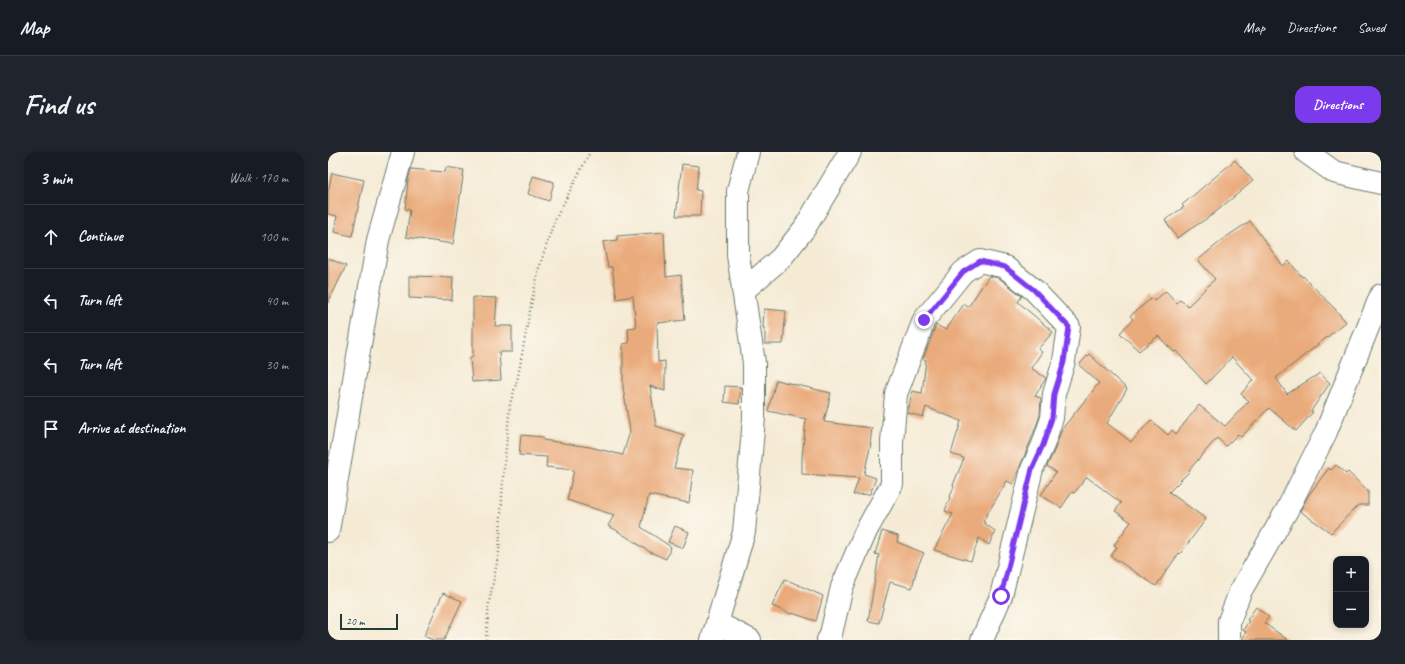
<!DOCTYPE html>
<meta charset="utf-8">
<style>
body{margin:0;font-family:Caveat,sans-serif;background:#20242c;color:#f1f3f6}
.controls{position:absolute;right:12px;bottom:12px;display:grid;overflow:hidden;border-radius:8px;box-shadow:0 2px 6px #0003}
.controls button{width:36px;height:36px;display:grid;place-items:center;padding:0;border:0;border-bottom:1px solid #363941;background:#171b24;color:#f1f3f6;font:20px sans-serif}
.scale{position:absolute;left:12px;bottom:10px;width:58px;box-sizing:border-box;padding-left:4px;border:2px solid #1f3d34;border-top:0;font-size:11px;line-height:14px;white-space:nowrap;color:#1f3d34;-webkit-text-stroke:3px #fbf7ec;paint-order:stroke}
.stop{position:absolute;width:12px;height:12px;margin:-9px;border:3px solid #7c3aed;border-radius:50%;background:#fff}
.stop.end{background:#7c3aed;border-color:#fff;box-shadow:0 1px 4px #0008}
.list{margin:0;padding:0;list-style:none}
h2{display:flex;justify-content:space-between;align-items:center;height:52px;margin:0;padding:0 16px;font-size:17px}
h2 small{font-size:13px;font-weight:400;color:#9ea1a6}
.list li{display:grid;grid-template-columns:26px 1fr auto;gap:12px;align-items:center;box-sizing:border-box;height:64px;padding:0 16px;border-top:1px solid #363941}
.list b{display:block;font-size:15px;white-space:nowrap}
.list em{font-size:13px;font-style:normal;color:#9ea1a6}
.icon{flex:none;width:22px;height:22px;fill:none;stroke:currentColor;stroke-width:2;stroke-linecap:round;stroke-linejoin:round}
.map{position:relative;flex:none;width:1053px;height:488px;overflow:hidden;border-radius:12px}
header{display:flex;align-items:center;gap:24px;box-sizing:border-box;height:56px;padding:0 20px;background:#171b24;border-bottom:1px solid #363941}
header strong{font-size:19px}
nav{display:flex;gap:22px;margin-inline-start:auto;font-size:14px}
.intro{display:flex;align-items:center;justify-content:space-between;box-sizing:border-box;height:96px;padding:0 24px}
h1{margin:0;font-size:28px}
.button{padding:10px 18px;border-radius:12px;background:#7c3aed;color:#fff;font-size:14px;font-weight:700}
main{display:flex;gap:24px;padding:0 24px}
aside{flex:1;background:#171b24;border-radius:12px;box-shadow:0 2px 6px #0003}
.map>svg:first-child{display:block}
</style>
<header>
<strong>Map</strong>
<nav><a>Map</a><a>Directions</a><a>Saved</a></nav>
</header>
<div class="intro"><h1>Find us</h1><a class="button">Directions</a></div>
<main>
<aside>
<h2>3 min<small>Walk · 170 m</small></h2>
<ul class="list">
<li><svg class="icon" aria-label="ahead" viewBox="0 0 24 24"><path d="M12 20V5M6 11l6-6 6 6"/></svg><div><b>Continue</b></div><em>100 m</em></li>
<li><svg class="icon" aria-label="left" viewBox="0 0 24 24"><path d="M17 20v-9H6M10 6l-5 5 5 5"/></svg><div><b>Turn left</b></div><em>40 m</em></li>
<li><svg class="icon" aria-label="left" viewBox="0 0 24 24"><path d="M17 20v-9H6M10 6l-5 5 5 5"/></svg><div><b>Turn left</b></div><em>30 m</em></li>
<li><svg class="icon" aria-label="arrive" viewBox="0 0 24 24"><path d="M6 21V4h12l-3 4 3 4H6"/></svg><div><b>Arrive at destination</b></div></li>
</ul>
</aside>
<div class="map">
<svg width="1053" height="488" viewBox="0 0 1053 488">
<rect width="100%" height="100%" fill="#fbf7ec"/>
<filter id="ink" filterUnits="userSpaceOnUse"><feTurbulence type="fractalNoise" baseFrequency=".025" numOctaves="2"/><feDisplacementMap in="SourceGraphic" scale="8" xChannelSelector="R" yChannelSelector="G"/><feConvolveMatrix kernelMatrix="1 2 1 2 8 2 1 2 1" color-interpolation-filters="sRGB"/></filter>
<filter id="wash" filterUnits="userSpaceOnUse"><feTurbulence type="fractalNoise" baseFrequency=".012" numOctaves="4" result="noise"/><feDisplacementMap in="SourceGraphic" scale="16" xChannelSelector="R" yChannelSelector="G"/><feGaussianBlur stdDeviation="0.9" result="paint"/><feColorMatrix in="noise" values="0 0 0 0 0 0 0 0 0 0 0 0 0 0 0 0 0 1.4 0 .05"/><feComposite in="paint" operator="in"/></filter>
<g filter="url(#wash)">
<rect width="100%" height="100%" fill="#f5ebd5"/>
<g id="blocks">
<!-- building -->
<path fill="#eaab7b" d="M907,8l18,21 -41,34 -35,23 -12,-18 19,-13 -2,-2z
M354,12l17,2 -3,24 5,1 -1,25h-24z
M118,15l18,3 -11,74 -47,-7 4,-27 -5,-1 3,-29 3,-11 34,3z
M4,21l32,7 -12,56 -18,-4 3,-16 -9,-2v-22z
M205,24l21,6 -5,19 -21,-7z
M922,69l33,45 6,-5 13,16 1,-1 32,33 11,13 -70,56 11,16 33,-21 10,10 -19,28 2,1 -17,19 -27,-23 -28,29 -3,-3 -12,12 -9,-8 -28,32 1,1 -21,21 37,27 -26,35 -1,-1 -23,33 -45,-30 6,-9 -3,-2 17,-23 -16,-11 6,-8 -34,-26 -13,16 -2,-1 -11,16 -20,-13 15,-23 -9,-6 8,-17 7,-20 37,-46 -20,-18 10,-11 38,35 -20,34 24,19 20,-22 17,15 4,-5 4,4 23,-29 26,21 24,-25 -8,-7 12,-14 -21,-23 -26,27 -30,-33 -2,1 -16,-16 -19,15 -19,-18 13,-14 -3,-3 22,-18 2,3 12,-10 11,12 3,-3 8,6 27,-27 -17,-19 28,-23z
M336,80l2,45 15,-2 4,45 -28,3 1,39 7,-1v30l-15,-5 6,40 28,9 -10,33 19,2 -4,33 -40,-8 -8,32 30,20 -5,12 -16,-7 -34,-22 -8,-4 6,-11 -47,-15 7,-30 -28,-3 1,-10 -28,-2 2,-20 22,2v3l47,7 33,8 7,-24 -7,-44v-43l6,-1 -1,-15 8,-1 -3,-31 -16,3 -5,-32h-4l-5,-25 14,-2v-4z
M0,106l18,8 -18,37z
M81,124l44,1 -1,23 -43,-2z
M661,124l10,2 23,18 -4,6 35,30 -15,17 4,3 -11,16 15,10 -11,18 6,2 -1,17 -9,25 -10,24 -8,20 -6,-3 -24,40 2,1 -1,1 11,8 -6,14 -10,-7 -8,23 -37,-11 19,-36 -8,-3 9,-25 -1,-1 11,-27 -13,-4 10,-33 -35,-14 -3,10 -15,-4 4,-22 10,2 4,-33 -3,-1 13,-34 10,5 18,-26 4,3z
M145,145l24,1 -2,28h17v26h-13l2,28 -29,2 -2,-25 3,-1z
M436,157l22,2 -3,33h-18v-16h-2z
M448,228l55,13 -7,29 48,6 -2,16h1l-7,30 12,4 -6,16 -17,1 6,-17 -57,-4v-17l4,-38 -38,-8z
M397,234l16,1 -2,17 -15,-2z
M1008,313l10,9 2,-2 20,19v14h-10l-27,28 -31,-22 8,-15 21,-28 2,2z
M347,374l14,6 -6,16 -15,-6z
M554,379l16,5 -1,6 27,11 -7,15 -5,20 -22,-6 -11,41 -11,-2 11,-66 -4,-1z
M457,427l38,17 -7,25 -24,-8 -1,1 -19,-8z
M115,441l19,8 -18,39h-11l-9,-4z
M928,455l13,10 -5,6 24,17h-46l4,-8 -3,-2 6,-9 -2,-1z"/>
</g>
</g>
<g filter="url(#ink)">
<use href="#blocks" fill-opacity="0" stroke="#6a7a6c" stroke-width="1"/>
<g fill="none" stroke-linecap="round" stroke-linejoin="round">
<defs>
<path id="minor" d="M978,0l28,20 47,11
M415,139l38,-33 23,-29 46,-77
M0,379l50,-291 25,-88
M389,471l33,17
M384,488l32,-108 10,-114v-55l-16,-108v-64l10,-39
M500,488l2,-2 12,-51 24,-56 26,-47v-42l4,-48 28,-74 39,-48 17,-11 25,6 29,23 35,37 -5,34 -10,33 -2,24 -9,27 -11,24 -31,127 -19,44
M901,488v-19l11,-29 47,-82 39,-78 55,-137"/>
</defs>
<!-- minor casing -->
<use href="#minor" stroke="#6a7a6c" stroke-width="24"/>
<!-- path -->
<path stroke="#6a7a6c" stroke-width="2.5" stroke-dasharray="1 3" stroke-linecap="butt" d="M158,488l3,-37 10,-51 4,-73 7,-75 8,-27 11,-62 10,-47 15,-46 36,-70"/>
<!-- minor -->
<use href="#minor" stroke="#fff" stroke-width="22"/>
</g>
</g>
<g fill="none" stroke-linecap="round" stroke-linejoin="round" filter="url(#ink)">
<!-- route -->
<path stroke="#7c3aed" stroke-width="5" d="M596,168l39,-48 17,-11 25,6 29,23 35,37 -5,35 -10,32 -2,24 -9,27 -11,24 -31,127"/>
</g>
</svg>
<div class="controls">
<button>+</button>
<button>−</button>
</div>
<div class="scale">20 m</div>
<div class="stop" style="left:673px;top:444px"></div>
<div class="stop end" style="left:596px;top:168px"></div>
</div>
</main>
